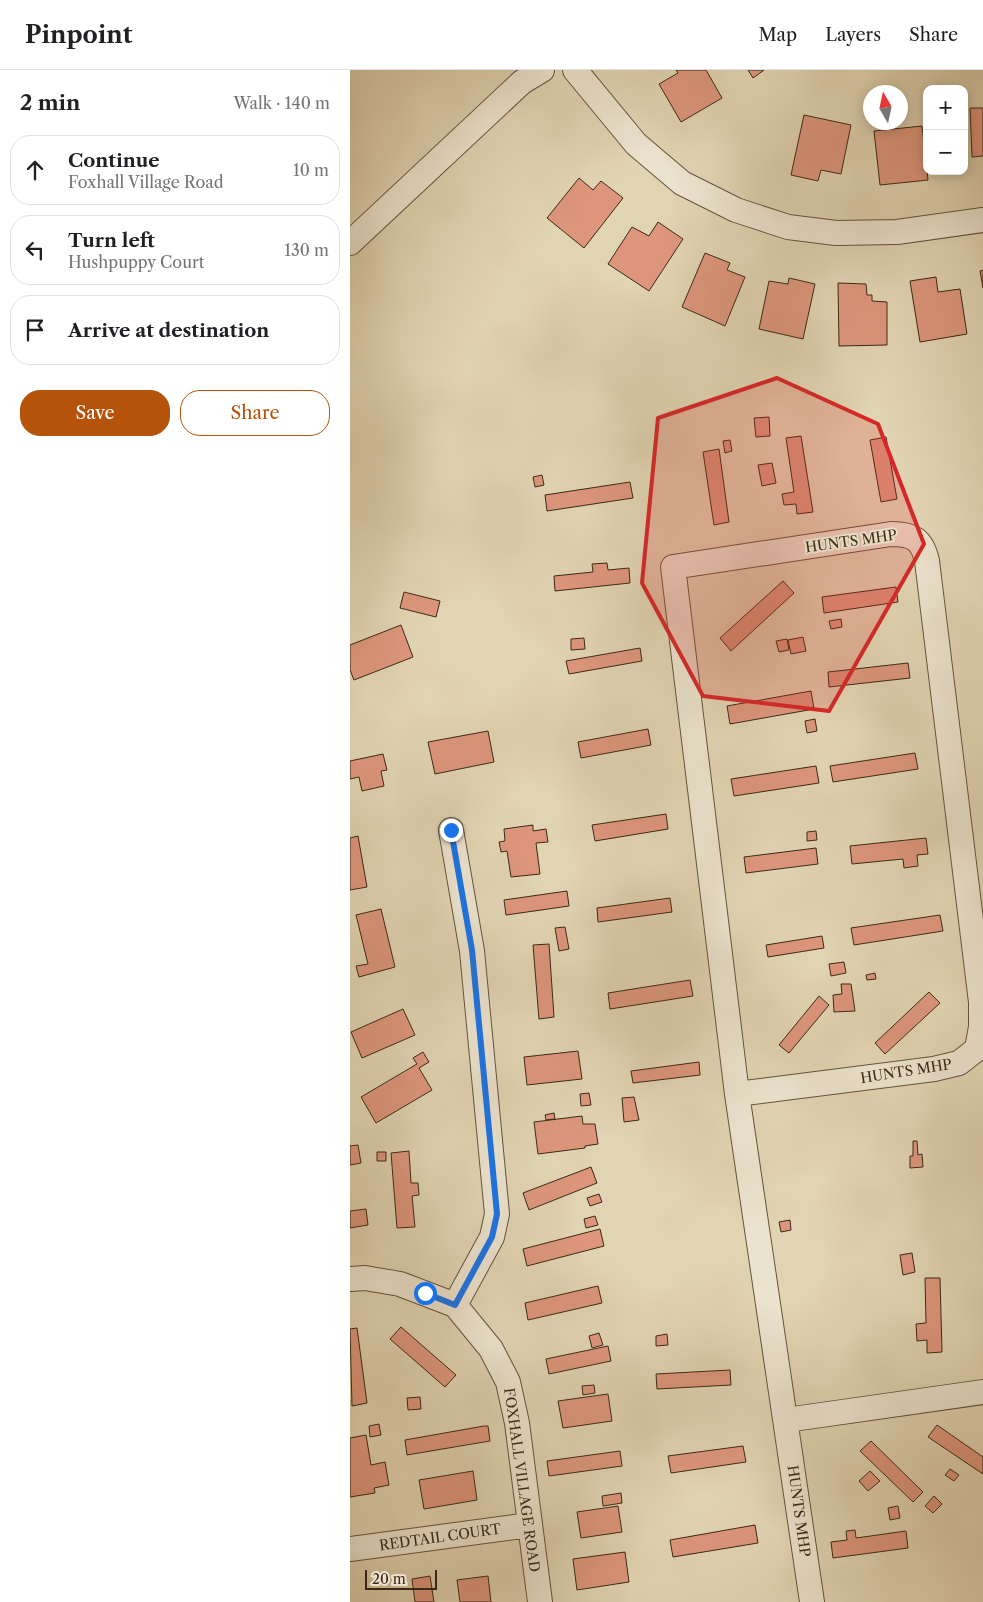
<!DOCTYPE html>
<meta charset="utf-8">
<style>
body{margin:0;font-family:"Libre Caslon Text",serif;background:#f6f6f6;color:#202124}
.controls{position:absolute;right:15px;top:15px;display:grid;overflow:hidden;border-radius:10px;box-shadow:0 2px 12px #0003}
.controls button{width:45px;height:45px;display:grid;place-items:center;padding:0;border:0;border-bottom:1px solid #e0e0e0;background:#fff;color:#202124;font:25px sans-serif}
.compass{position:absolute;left:513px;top:15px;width:45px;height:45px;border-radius:50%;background:#fff;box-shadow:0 2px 12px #0003;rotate:351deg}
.scale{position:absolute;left:15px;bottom:12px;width:72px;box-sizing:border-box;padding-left:5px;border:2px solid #3b2816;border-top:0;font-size:14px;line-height:18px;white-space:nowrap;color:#3b2816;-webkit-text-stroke:4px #ece3ce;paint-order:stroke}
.stop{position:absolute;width:15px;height:15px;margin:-11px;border:4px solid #1a73e8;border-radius:50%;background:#fff}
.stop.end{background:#1a73e8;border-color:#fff;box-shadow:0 1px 5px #0008}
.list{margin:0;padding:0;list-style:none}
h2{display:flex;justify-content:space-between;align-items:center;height:65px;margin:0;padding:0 20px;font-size:21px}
h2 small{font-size:16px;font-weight:400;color:#757577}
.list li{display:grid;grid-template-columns:32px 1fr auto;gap:15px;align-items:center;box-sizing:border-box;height:70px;margin:0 10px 10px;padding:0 10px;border:1px solid #e0e0e0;border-radius:20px}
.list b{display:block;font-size:19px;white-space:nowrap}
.list p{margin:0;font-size:16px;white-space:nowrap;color:#757577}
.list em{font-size:16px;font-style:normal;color:#757577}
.actions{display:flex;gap:10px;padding:15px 20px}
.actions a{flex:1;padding:11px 0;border:1px solid #b45309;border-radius:20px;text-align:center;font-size:18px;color:#b45309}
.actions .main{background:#b45309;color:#fff}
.icon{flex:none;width:28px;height:28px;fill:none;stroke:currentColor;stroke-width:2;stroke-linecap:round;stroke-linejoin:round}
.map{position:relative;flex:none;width:633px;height:1532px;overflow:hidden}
header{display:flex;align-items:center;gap:30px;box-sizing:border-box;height:70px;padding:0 25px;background:#fff;border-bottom:1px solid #e0e0e0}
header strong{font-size:24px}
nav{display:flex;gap:28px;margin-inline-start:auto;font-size:18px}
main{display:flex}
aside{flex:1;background:#fff}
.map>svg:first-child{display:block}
</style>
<header>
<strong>Pinpoint</strong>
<nav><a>Map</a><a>Layers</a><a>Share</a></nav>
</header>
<main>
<aside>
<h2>2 min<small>Walk · 140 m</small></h2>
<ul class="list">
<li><svg class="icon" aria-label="ahead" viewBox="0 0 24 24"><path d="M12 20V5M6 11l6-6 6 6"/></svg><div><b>Continue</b><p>Foxhall Village Road</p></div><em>10 m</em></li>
<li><svg class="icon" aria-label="left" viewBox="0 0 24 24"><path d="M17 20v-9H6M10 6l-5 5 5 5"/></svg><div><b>Turn left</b><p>Hushpuppy Court</p></div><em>130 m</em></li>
<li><svg class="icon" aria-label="arrive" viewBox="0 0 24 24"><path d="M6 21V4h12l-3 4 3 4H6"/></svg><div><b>Arrive at destination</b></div></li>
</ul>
<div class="actions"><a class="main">Save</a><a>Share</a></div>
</aside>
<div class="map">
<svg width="633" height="1532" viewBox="0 0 633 1532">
<rect width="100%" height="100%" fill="#e1d4b3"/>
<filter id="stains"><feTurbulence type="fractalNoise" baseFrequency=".004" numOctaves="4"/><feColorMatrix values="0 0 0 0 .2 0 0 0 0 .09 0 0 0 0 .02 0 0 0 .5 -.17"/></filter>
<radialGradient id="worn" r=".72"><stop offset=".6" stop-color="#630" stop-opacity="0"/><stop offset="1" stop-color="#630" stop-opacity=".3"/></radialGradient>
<!-- building -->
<path fill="#dd967c" stroke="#3b2816" d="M326,0h30l16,28 -41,24 -22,-38 19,-11z
M398,0h16l-11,8z
M620,38h13v48l-11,1z
M454,45l47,10 -10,49 -20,-4 -3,11 -27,-6z
M572,56l6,54 -48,5 -6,-54z
M229,108l14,12 8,-9 22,17 -39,50 -37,-30z
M308,152l25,17 -34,52 -41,-27 24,-37 17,9z
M355,183l25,10 -3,7 18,7 -20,49 -43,-19z
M633,200v18l-3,-17z
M586,207l2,15 22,-3 7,45 -47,8 -10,-61z
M439,208l26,6 -12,55 -44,-10 10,-48 19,3z
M488,213l28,1 1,11h5v6l15,1v43l-48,1z
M419,347l1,19 -14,1 -2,-19z
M451,366l12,76 -16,2 -1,-10 -12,1 -2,-11 12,-2 -8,-54z
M536,367l11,62 -16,3 -11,-62z
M380,370l2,11 -7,2 -2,-12z
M369,379l10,73 -15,3 -11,-73z
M422,393l4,20 -14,3 -4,-21z
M192,405l2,10 -9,2 -2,-10z
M280,412l3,16 -86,13 -2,-16z
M257,493l1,7 21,-2 1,15 -75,8 -1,-15 39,-4 -1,-8z
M433,511l11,12 -63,58 -11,-13z
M546,517l2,15 -74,11 -2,-16z
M54,522l36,9 -4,16 -36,-9z
M491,549l1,8 -11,2 -2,-8z
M51,555l12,32 -59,23 -4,-10v-25z
M453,567l3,14 -15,3 -3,-14z
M234,568l1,11 -14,1v-11z
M437,569l2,11 -10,2 -3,-11z
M290,578l2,13 -73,13 -3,-13z
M558,593l2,15 -81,9 -1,-15z
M461,621l3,18 -84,15 -3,-18z
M465,649l2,12 -10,2 -2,-12z
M298,659l3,16 -70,13 -3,-16z
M138,661l6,31 -59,12 -7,-32z
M565,683l3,16 -85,13 -3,-16z
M33,684l4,16 -6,1 3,15 -22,5 -3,-14 -9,2v-18z
M466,696l3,17 -85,13 -3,-17z
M316,744l2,15 -73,12 -3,-16z
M183,755v6l13,-2 2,13 -12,1 4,31 -29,3 -4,-26 -6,1 -2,-10 6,-1 -1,-12z
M466,761l1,9 -10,1v-9z
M8,766l9,51 -17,3v-52z
M576,768l2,16 -11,1 1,11 -14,2 -1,-9 -51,5 -2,-18z
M466,778l2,16 -72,9 -2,-16z
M217,821l2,15 -63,9 -2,-15z
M320,828l2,14 -74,10 -1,-14z
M31,839l14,58 -36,10 -3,-11 12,-2 -12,-49z
M590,845l3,16 -89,14 -3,-17z
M215,857l4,22 -10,2 -4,-23z
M472,866l2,12 -56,9 -2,-12z
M199,874l5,73 -15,2 -6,-74z
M494,892l2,11 -15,3 -2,-12z
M525,903l1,6 -9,1 -1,-5z
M340,910l3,16 -83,13 -2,-16z
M491,914h10l4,27 -21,1 -1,-17 9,-1z
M579,922l11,11 -55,51 -10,-11z
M469,926l10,9 -40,48 -10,-8z
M53,939l12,26 -53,23 -11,-26z
M228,981l4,28 -55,6 -3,-28z
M73,982l6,10 -10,6 13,22 -56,33 -15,-26 56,-33 -4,-6z
M349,992l1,13 -67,8 -2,-12z
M239,1023l2,12 -10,1 -1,-12z
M284,1027l5,23 -15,2 -2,-24z
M204,1043l1,6 -9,1 -1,-5z
M232,1046l1,8h12l3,20 -13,2v2l-47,6 -4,-32z
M563,1071h4l1,14 4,-1 1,13 -13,1v-12h3z
M8,1075l3,18 -11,2v-19z
M59,1081l2,32h7l1,12 -7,1 3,31 -18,1 -6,-75z
M27,1082h9v9h-9z
M241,1097l6,16 -68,27 -6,-17z
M249,1124l3,8 -12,4 -3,-8z
M16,1139l2,16 -18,3v-17z
M245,1146l3,9 -12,3 -2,-9z
M440,1150l1,10 -10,2 -2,-10z
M250,1159l4,17 -77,20 -4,-17z
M562,1183l3,19 -12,3 -3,-20z
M575,1208h15l2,74 -15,1v-13l-10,1 -1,-17 10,-1z
M248,1216l4,17 -74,17 -3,-17z
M51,1257l55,48 -11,12 -55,-48z
M7,1258l10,75 -15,3 -2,-77z
M249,1263l4,12 -11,3 -3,-12z
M317,1264l1,11 -12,1v-10z
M258,1276l3,15 -62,13 -3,-15z
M380,1300l1,15 -74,4 -1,-15z
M244,1315l1,8 -12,2 -1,-9z
M258,1324l4,27 -49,7 -5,-27z
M70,1327l1,12 -13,1 -1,-12z
M29,1354l2,11 -11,2 -1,-11z
M587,1355l46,32v17l-55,-37z
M134,1356h4l2,15 -83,14 -2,-15z
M16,1365l5,30 14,-3 4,23 -15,3 1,5 -25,4v-59z
M521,1371l52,51 -10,10 -53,-51z
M393,1376l3,16 -75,11 -3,-17z
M270,1381l2,15 -73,10 -2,-15z
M600,1399l9,6 -5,6 -9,-6z
M123,1401l4,29 -53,9 -5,-29z
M520,1401l10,10 -12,10 -9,-10z
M271,1423l1,10 -19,3 -1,-10z
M584,1426l8,8 -9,9 -8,-7z
M268,1436l4,26 -41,6 -4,-26z
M548,1436l2,12 -10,2 -2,-12z
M405,1455l3,18 -85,14 -3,-17z
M505,1460l1,8 50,-7 2,17 -75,10 -2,-16 16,-2 -1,-9z
M275,1482l4,30 -52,8 -4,-31z
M80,1506l4,26h-19l-3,-23z
M138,1506l3,26h-31l-3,-22z"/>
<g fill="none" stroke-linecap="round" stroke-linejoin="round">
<defs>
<path id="minor" d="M225,0l61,74 46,39 54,27 52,17 48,6 61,-1 86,-12
M0,173l172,-161 20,-12
M101,760l21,121 25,263 -5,23 -37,68
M387,1024l197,-25 25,-6 18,-14 4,-22v-25l-54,-441c-5,-22 -14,-27 -36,-27l-218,33 64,527 75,508
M0,1209l15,-1 35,6 55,21 36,44 17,33 9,41 23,179
M436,1350l197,-28
M0,1479l180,-24"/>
</defs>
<!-- minor casing -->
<use href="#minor" stroke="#64533d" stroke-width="26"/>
<!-- minor -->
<use href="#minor" stroke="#ece3ce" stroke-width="24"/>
</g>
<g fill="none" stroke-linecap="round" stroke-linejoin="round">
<!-- route -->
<path stroke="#1a73e8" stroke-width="6" d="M75,1223l30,12 37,-68 5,-23 -25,-264 -21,-120"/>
</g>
<!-- marked area -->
<path fill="#d62828" fill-opacity="0.2" stroke="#d62828" stroke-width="4" stroke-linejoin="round" d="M427,308l101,46 46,120 -95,167 -126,-15 -61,-113 16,-165z"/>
<g text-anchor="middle" stroke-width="4" stroke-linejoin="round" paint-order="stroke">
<!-- street labels -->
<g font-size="14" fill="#3b2816" stroke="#ece3ce">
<text transform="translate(501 471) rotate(-8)" y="5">HUNTS MHP</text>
<text transform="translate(556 1001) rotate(-9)" y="5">HUNTS MHP</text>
<text transform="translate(172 1410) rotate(82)" y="5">FOXHALL VILLAGE ROAD</text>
<text transform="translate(449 1441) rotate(82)" y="5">HUNTS MHP</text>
<text transform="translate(90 1467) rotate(-8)" y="5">REDTAIL COURT</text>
</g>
</g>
<rect width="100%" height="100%" filter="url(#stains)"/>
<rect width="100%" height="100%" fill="url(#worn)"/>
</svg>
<div class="controls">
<button>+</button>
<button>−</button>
</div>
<svg class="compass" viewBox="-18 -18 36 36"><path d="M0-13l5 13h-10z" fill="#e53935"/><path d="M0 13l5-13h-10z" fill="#757577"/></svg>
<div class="scale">20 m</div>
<div class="stop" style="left:75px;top:1223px"></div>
<div class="stop end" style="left:101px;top:760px"></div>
</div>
</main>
